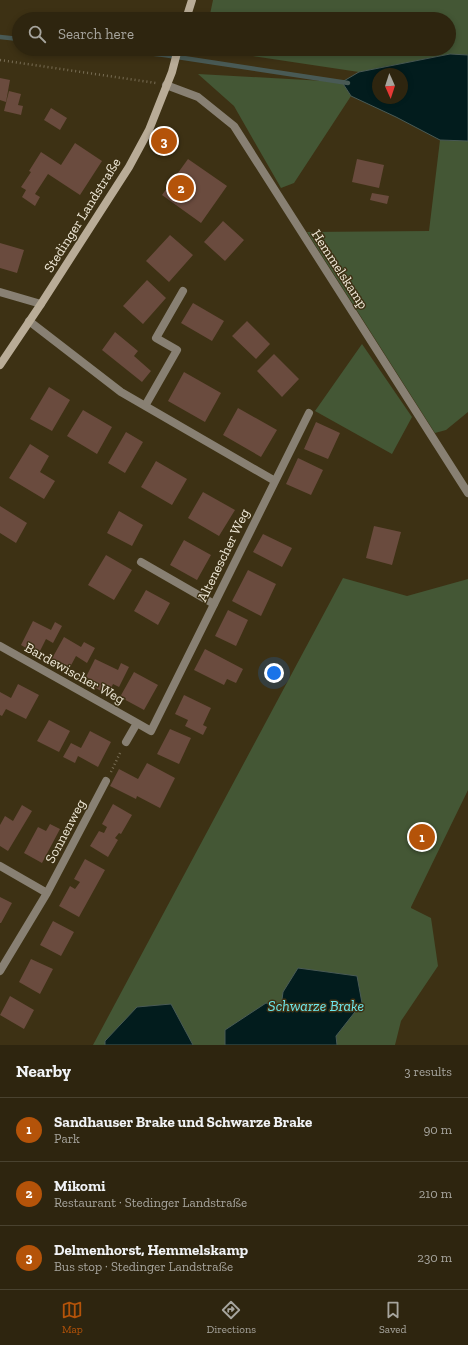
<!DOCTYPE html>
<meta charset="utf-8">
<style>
body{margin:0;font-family:"Zilla Slab",serif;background:#362d18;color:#f1f3f6}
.compass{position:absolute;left:372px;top:68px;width:36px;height:36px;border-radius:50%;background:#2e250f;box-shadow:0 2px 6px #0003;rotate:177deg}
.you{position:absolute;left:274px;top:673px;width:14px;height:14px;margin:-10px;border:3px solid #fff;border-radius:50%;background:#1a73e8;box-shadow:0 0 0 6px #1a73e833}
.badge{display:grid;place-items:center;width:26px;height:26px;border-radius:50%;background:#b45309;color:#fff;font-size:13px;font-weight:700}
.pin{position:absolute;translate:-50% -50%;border:2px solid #fff;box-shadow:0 1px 4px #0006}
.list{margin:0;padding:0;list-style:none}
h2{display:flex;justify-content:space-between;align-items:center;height:52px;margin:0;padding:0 16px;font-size:17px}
h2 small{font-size:13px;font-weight:400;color:#a7a59e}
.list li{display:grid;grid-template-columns:26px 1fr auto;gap:12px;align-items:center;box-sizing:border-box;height:64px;padding:0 16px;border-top:1px solid #49422f}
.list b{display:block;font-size:15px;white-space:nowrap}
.list p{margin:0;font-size:13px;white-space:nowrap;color:#a7a59e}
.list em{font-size:13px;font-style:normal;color:#a7a59e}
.icon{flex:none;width:22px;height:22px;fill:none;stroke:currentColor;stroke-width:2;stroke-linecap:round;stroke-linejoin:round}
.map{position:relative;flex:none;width:468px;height:1045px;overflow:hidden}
.search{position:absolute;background:#2e250f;box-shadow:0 2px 6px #0003;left:12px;right:12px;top:12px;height:44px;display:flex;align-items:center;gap:10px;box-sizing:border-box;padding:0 14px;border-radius:22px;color:#a7a59e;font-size:15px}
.sheet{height:244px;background:#2e250f}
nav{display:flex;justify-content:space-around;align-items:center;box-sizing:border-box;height:56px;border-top:1px solid #49422f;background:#2e250f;font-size:11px;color:#a7a59e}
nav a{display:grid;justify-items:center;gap:2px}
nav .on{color:#b45309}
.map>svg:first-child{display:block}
</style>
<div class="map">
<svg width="468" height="1045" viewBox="0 0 468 1045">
<rect width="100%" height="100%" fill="#3d3114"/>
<!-- green -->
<path fill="#445735" d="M213,0h255v55l-18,-1 -91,18 -153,-23h243v-30h-240z
M198,74l144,8 9,14 -57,87 -13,5 -47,-82z
M440,140l28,1v271l-22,18 -11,3 -128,-201 122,-1z
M362,344l50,73 -20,37 -77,-43z
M343,578l64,18 61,-17v211l-57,117v1l20,10 7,48 -37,55 -6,24h-302z"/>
<!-- water -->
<path fill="#021c1d" stroke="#495a55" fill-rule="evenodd" d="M450,54l18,1v86l-28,-1 -44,-23 -45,-21 -9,-14 17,-10zM378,74h24v24h-24z
M298,968l59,8 5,27 -26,33 1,9h-112v-15l41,-27 15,4 2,-15z
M171,1004l22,41h-88v-4l32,-34z"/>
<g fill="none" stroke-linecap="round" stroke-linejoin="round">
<!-- stream -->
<path stroke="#495a55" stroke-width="4.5" d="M0,37l19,2
M113,49l51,6 184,28"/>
</g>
<!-- building -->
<path fill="#6a4b3e" d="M0,78l10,2 -4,22 -6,-2z
M9,91l12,3 -3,11 5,1 -2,9 -17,-4z
M51,108l16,10 -7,12 -16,-10z
M75,143l27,18 -22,34 -32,-21 -13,20 5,3 -5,9 -13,-9 4,-7 -5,-3 10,-15 -2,-1 12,-19 20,13z
M188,159l39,27 -26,37 -39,-28z
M357,159l27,6 -5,23 -27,-6z
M372,193l17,3 -2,8 -17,-4z
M223,221l21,19 -19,21 -21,-19z
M170,235l23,20 -24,27 -23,-21z
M0,243l24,7 -7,23 -17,-5z
M147,280l19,18 -23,26 -20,-18z
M193,303l31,18 -12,20 -31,-18z
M247,321l23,23 -14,15 -24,-23z
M115,332l23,19 -4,5 17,15 -9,11 -40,-32z
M274,354l25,25 -17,18 -25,-26z
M184,372l37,21 -16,29 -37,-21z
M49,387l21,13 -18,31 -22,-12z
M238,408l39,22 -16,27 -38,-22z
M83,410l29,17 -15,27 -30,-18z
M316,422l24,11 -12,26 -24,-10z
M126,432l17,10 -18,31 -17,-10z
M30,444l19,12 -9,16 15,9 -11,18 -35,-21z
M298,458l25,12 -12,25 -25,-11z
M156,461l31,18 -15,26 -31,-18z
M203,492l32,18 -16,26 -31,-18z
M0,506l27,17 -11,20 -16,-10z
M119,511l24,14 -11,21 -25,-13z
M374,526l27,6 -9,33 -26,-7z
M263,534l29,14 -10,19 -29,-15z
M184,540l27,15 -14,25 -27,-15z
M106,555l26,15 -18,30 -26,-15z
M248,570l28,14 -15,32 -29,-15z
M146,590l24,13 -12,22 -24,-14z
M228,610l20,10 -12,26 -21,-10z
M33,621l18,9 4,-8 7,4 -9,17 -7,-4 -8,16 -17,-10z
M64,637l17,10 3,-5 11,6 -8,15 -11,-7 -8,15 -18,-9z
M205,649l38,20 -7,14 -9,-4 -3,6 -30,-15z
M95,659l23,11 3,-7 8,4 -10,20 -6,-3 -3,6 -7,-3 -2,4 -9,-5 2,-5 -8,-4z
M134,672l24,13 -14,25 -24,-13z
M18,684l21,11 -13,24 -20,-10 -4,7 -2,-1v-23l11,6z
M184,695l27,13 -8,17 4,2 -4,8 -18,-9 3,-6 -13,-6z
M49,720l21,11 -11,21 -22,-11z
M170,729l21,9 -12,26 -22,-10z
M90,731l21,11 -13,25 -20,-11 -3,7 -12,-6 8,-14 10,5z
M147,763l28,15 -15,30 -23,-12 -1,3 -26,-13 9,-17 19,10z
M113,804l19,11 -11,19 -2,-1 -4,5 3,2 -10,17 -18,-11 9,-15 5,2 3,-6 -5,-3z
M22,805l10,6 -24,40 -8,-5v-21l5,-9 8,5z
M50,824l10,5 -18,34 -18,-10 14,-26 8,4z
M85,859l20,11 -26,47 -20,-11 11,-20 5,3 5,-7 -6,-3z
M0,897l12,6 -11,20h-1z
M53,921l21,11 -13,24 -21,-11z
M31,959l22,10 -13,25 -21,-12z
M10,996l24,14 -10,19 -24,-14z"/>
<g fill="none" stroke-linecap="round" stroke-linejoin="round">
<!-- path -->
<path stroke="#786d54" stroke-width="2.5" stroke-dasharray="1 3" stroke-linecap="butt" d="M0,60l156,23
M111,772l10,-21"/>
<!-- service -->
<path stroke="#888073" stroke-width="8" d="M141,562l73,42"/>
<!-- minor -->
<path stroke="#888073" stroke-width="8" d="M166,85l32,12 36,29 234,367
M0,292l41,12
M29,321l92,71 154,89
M145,406l32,-56 -21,-12 27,-47
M0,646l137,77
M126,742l11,-19 14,8 158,-318
M0,866l47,27 -47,78
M47,893l59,-112"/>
<!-- secondary -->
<path stroke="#b9ac97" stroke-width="8" d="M186,19l6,-19
M0,365l41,-61 88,-137 20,-37 23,-58 6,-23"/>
</g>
<g text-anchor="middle" stroke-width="3" stroke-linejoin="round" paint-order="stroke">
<!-- street labels -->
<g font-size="14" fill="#f0e9d8" stroke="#3d3114">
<text transform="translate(82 215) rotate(-58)" y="5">Stedinger Landstraße</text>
<text transform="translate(340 269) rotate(57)" y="5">Hemmelskamp</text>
<text transform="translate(223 555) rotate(-64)" y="5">Altenescher Weg</text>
<text transform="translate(75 673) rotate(29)" y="5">Bardewischer Weg</text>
<text transform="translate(65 831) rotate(-62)" y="5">Sonnenweg</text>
</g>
<!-- water labels -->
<g font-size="15" font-style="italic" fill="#6de7ec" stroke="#3d3114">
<text x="316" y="1011">Schwarze Brake</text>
</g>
</g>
</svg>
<svg class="compass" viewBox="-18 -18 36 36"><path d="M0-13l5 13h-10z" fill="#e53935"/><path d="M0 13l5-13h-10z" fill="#a7a59e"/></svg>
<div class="you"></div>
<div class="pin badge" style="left:422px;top:837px">1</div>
<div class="pin badge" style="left:181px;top:188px">2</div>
<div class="pin badge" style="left:164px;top:141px">3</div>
<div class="search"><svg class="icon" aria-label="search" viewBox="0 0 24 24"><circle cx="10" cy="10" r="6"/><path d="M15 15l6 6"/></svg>Search here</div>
</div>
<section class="sheet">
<h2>Nearby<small>3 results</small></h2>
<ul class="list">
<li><span class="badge">1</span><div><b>Sandhauser Brake und Schwarze Brake</b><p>Park</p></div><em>90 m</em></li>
<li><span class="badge">2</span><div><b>Mikomi</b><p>Restaurant · Stedinger Landstraße</p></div><em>210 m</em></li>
<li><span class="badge">3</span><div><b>Delmenhorst, Hemmelskamp</b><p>Bus stop · Stedinger Landstraße</p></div><em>230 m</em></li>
</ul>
</section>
<nav>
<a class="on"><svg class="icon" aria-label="map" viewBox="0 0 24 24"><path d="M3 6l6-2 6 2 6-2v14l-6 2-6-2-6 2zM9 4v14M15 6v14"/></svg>Map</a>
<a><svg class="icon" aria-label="directions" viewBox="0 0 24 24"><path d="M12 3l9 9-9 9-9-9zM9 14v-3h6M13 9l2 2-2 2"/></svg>Directions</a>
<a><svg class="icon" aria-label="saved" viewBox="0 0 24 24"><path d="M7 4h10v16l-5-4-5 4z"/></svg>Saved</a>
</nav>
